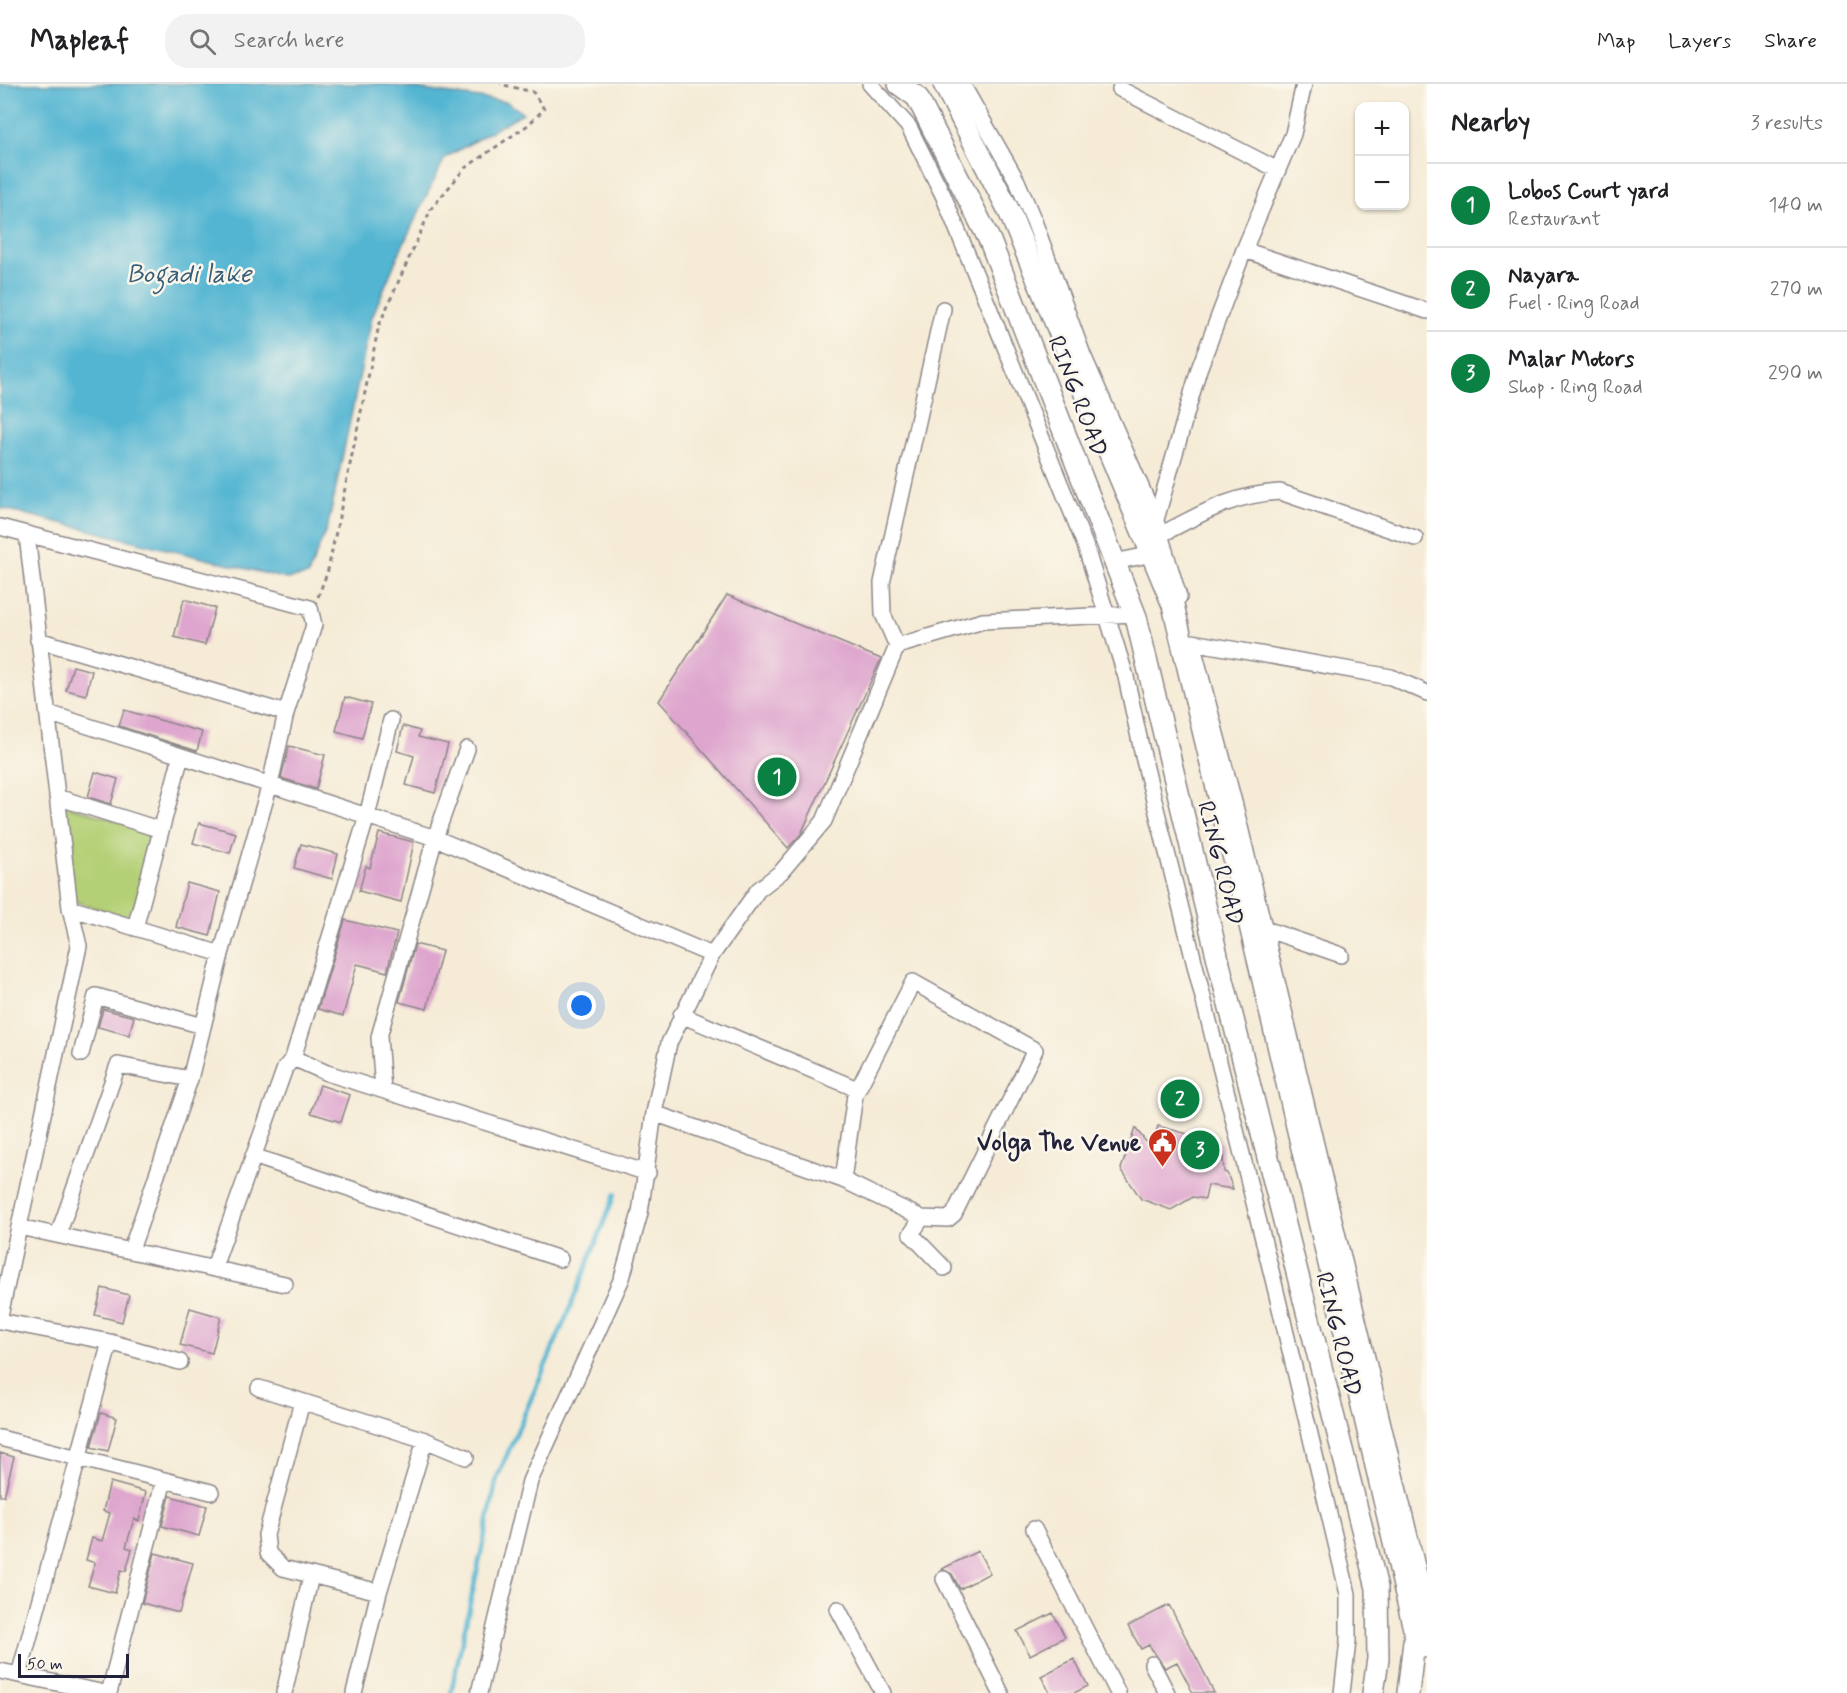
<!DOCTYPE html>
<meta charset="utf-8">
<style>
body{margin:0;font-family:Mynerve,sans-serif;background:#f2f2f2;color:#202124}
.controls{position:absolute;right:18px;top:18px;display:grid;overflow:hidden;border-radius:12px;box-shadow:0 2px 4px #0004}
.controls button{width:54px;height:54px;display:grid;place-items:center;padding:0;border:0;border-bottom:2px solid #e0e0e0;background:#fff;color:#202124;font:30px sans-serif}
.scale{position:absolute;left:18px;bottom:15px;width:111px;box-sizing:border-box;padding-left:6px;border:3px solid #22223b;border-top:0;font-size:16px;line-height:21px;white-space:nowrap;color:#22223b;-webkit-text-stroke:4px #fbf7ec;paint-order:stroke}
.you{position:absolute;left:582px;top:922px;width:21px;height:21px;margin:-15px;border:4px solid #fff;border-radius:50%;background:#1a73e8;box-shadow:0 0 0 9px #1a73e833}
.badge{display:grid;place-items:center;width:39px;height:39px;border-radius:50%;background:#0b8043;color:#fff;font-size:20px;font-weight:700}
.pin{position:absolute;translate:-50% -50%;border:3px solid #fff;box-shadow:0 2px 6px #0006}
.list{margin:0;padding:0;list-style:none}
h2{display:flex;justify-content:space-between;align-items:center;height:78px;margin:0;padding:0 24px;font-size:26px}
h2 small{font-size:20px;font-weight:400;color:#757577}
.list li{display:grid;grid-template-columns:39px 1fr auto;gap:18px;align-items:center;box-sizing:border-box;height:84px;padding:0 24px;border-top:2px solid #e0e0e0}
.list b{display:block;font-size:22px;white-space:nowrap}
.list p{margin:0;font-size:20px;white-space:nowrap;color:#757577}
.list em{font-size:20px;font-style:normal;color:#757577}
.icon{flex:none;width:33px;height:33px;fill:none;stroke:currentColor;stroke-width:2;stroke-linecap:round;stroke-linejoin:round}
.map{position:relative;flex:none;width:1427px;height:1609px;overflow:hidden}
header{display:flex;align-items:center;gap:36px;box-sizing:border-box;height:84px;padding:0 30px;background:#fff;border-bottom:2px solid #e0e0e0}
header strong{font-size:28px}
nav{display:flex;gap:33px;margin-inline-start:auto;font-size:21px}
.search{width:420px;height:54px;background:#f2f2f2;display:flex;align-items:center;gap:15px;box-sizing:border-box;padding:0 21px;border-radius:24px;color:#757577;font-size:22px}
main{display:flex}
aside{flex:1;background:#fff}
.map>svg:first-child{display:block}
</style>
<header>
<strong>Mapleaf</strong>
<div class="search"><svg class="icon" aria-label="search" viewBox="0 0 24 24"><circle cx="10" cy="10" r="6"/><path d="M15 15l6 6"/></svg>Search here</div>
<nav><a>Map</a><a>Layers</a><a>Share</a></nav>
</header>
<main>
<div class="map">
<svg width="1427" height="1609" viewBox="0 0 1427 1609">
<rect width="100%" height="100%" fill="#fbf7ec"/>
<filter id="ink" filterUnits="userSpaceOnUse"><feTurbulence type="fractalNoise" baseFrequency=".0167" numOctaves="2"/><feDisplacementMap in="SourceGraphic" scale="12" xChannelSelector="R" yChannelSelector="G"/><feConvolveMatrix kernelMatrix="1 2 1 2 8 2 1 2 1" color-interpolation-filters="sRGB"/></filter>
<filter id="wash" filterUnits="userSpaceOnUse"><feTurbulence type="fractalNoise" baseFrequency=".008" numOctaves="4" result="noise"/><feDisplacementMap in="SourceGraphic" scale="24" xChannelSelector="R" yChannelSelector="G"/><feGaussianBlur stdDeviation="1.35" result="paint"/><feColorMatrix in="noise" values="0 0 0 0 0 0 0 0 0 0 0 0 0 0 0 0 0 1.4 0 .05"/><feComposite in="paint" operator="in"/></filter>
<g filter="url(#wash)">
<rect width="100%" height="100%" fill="#f5ebd6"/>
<!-- green -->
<path fill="#b4d076" stroke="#6b7958" stroke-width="1.5" d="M61,720l94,28 -23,87 -59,-18z"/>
<!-- water -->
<path fill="#53b5d2" stroke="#3a6c86" stroke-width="1.5" d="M0,0h383l124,18 16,11 -78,45 -45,93 -28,66 -44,208 -20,50 -21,4 -287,-71z"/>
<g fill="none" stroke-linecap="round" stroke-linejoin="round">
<!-- stream -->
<path stroke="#53b5d2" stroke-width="4.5" d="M451,1609l46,-215 71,-165 47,-119"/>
</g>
<g id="blocks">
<!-- building -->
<path fill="#dea6ce" d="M727,511l154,64 -80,175 -13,14 -129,-147z
M184,515l31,9 -10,37 -31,-8z
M73,582l19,5 -6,24 -20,-5z
M345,613l26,7 -9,34 -26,-7z
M124,626l78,22 -5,19 -78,-25z
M403,642l17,5 -2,6 30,7 -13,49 -29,-8 8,-29 -17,-5z
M289,662l36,9 -9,34 -35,-11z
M95,688l23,7 -7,25 -23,-7z
M199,739l37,10 -6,20 -37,-10z
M379,749l35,9 -13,60 -42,-11 7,-25 4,2z
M301,760l37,10 -6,25 -38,-11z
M187,799l33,9 -10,44 -34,-9z
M345,836l52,13 -10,39 -30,-8 -14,52 -25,-7z
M415,860l27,7 -15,58 -28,-7z
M103,925l31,8 -5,18 -31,-8z
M320,1001l30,10 -9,27 -30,-9z
M1158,1042l64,17 2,29 3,1 6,16 -25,-4 -3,14 -12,-2 -22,13 -30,-11 -20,-30 14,-41 17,21z
M102,1204l27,7 -7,27 -27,-7z
M190,1224l31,9 -9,36 -32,-8z
M101,1329l16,5 -9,33 -17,-4z
M0,1369l14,4 -10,39h-4z
M110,1398l36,10 -7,29 -5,-2 -8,28 6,2 -6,22 -5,-1 -6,23 -27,-7 7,-23 -9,-3 6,-22 10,3 8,-28 -7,-2z
M170,1412l37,10 -8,30 -37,-10z
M978,1467l12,22 -30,16 -8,-15 -10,-5z
M155,1469l38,10 -14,50 -37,-10z
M1169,1521l39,75 6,13h-21l-16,-31 -12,6 -16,-23 -8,4 -13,-23z
M1053,1529l12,24 -35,18 -13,-24z
M1074,1575l14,27 -14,7h-24l-9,-17z"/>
</g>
</g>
<g filter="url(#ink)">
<use href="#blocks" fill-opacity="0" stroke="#8c8688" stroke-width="1.5"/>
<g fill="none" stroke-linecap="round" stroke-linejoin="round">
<defs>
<path id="minor" d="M870,0l39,43 34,68 39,95 103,255 41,132 17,79 131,527 74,311v47l-6,52
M962,0l55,97 17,40 49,134 73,166 23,76
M1120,5l158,81
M1244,166l183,61
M1155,439l44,-154 45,-119 49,-116 11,-50
M0,443l310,81 4,17 -28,88 -16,71 -49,170 -31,125 -59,171
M27,451l43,373 151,46
M1160,451c43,-22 71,-40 120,-43l135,46
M1114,478l39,-8
M38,556l248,73
M1192,558l199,35 36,16
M897,562l-14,-32 -1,-31 61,-274
M1195,570l40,152 191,798 -3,46
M48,629l387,125 277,117
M391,636l-24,96 -74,242 34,15 321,100
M57,713l104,33
M135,844l46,-172
M1265,845l76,26
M681,931l176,74
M81,970l15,-58 107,30
M383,1006l-4,-53 56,-199 32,-89
M654,1029l189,67 79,38 -11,16 33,34
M253,1072l307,103
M843,1096l12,-85 58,-113 122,68 -81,164 -6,5 -26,-1
M19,1143l266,57
M58,1151l60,-170 72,14
M214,1183l71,-199 8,-10
M0,1232l79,-370 -9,-38
M0,1237l110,21 70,20
M259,1304l166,52 41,17
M302,1318l-36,133 2,18 15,15 96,24
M0,1354l211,54
M1034,1445l84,164
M944,1495l57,114
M838,1525l45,84
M1152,1580l15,29
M0,1587l105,22
M19,1591l91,-333
M109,1609l55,-213
M284,1609l27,-117
M354,1609l25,-101 46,-152
M479,1609l51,-212 92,-203 18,-65 14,-100 15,-70 43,-88 46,-65 23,-18 43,-51 73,-175 86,-25 152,-7"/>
<path id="highway" d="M899,0l18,13 73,144 146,376 85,355 156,616 1,71 -5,34
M944,0l65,127 164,394 86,358 156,670 -7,60"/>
</defs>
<!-- minor casing -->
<use href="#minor" stroke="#8c8688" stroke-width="18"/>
<!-- highway casing -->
<use href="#highway" stroke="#8c8688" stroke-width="24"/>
<!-- path -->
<path stroke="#8c8688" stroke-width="3" stroke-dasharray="4.5 4.5" stroke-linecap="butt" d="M318,513l10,-27 51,-245 52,-116 34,-41 63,-43 16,-16 -11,-17 -33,-8"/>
<!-- minor -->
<use href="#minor" stroke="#fff" stroke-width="15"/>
<!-- highway -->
<use href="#highway" stroke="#fff" stroke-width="21"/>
</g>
</g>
<!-- icons -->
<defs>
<symbol id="civic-pin" viewBox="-11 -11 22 30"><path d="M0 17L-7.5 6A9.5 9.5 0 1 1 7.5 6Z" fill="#c8321e" stroke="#fbf7ec"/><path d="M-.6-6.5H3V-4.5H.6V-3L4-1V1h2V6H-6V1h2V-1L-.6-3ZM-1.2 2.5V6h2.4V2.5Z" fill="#fff"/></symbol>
</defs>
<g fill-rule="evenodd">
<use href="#civic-pin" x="1146" y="1042" width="33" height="45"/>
</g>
<g text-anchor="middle" stroke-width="5" stroke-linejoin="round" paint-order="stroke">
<!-- street labels -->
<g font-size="24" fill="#22223b" stroke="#fbf7ec">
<text transform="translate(1078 312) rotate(69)" y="8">RING ROAD</text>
<text transform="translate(1221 779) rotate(76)" y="8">RING ROAD</text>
<text transform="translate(1339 1250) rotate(76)" y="8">RING ROAD</text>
</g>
<!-- poi labels -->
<g font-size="24" font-weight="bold" fill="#22223b" stroke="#fbf7ec" text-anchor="end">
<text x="1141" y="1066">Volga The Venue</text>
</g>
<!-- water labels -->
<g font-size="26" font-style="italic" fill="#365d77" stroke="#fbf7ec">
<text x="189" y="198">Bogadi lake</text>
</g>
</g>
</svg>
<div class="controls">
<button>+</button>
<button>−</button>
</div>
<div class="scale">50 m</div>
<div class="you"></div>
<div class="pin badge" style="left:777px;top:693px">1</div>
<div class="pin badge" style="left:1180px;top:1015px">2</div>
<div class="pin badge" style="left:1200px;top:1066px">3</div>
</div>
<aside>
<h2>Nearby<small>3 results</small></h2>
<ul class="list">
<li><span class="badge">1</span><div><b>Lobos Court yard</b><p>Restaurant</p></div><em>140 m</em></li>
<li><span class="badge">2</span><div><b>Nayara</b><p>Fuel · Ring Road</p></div><em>270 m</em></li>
<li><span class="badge">3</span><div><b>Malar Motors</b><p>Shop · Ring Road</p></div><em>290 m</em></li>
</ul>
</aside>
</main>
